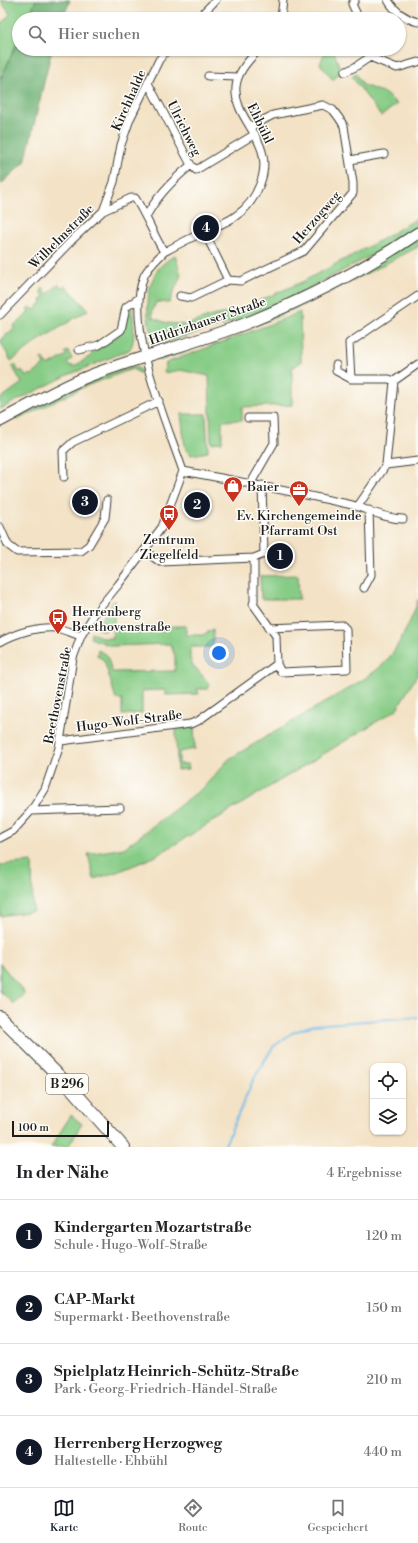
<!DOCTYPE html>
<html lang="de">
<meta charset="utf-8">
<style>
body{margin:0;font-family:"Libre Bodoni",serif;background:#f6f6f6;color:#202124}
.controls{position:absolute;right:12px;bottom:12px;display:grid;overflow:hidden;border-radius:8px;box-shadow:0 1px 3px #0004}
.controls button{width:36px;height:36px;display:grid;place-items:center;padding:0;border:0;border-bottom:1px solid #e0e0e0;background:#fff;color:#202124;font:20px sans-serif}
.scale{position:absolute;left:12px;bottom:10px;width:97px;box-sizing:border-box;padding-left:4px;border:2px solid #1c1c1c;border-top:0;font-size:11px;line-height:14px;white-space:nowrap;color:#1c1c1c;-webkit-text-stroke:3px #fdfcf7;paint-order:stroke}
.you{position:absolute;left:219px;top:653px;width:14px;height:14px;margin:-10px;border:3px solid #fff;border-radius:50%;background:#1a73e8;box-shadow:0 0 0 6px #1a73e833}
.badge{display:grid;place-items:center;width:26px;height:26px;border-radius:50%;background:#111827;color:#fff;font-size:13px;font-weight:700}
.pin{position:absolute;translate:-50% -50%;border:2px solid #fff;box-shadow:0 1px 4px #0006}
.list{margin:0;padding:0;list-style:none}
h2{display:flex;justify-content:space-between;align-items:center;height:52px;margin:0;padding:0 16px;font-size:17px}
h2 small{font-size:13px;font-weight:400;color:#757577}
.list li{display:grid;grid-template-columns:26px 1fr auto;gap:12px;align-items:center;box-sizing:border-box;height:72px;padding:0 16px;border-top:1px solid #e0e0e0}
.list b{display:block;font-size:15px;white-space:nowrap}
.list p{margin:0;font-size:13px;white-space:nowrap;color:#757577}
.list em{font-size:13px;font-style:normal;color:#757577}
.icon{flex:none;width:22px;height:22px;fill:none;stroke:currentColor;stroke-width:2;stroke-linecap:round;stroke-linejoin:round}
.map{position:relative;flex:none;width:418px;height:1147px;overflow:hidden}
.search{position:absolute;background:#fff;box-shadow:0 1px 3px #0004;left:12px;right:12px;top:12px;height:44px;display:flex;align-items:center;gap:10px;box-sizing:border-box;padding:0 14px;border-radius:22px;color:#757577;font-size:15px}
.sheet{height:340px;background:#fff}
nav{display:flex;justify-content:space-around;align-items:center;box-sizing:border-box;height:56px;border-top:1px solid #e0e0e0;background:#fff;font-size:11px;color:#757577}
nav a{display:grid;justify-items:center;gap:2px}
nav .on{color:#111827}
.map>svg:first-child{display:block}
</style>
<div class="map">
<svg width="418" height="1147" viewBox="0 0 418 1147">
<rect width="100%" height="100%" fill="#fdfcf7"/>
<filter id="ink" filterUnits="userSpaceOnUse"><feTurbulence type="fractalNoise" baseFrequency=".025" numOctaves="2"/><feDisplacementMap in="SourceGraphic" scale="8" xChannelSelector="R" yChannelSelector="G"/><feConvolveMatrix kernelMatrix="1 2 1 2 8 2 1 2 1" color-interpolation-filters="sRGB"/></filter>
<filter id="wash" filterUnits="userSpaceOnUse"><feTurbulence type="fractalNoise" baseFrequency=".012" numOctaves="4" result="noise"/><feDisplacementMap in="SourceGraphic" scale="16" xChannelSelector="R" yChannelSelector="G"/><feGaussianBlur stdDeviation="0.9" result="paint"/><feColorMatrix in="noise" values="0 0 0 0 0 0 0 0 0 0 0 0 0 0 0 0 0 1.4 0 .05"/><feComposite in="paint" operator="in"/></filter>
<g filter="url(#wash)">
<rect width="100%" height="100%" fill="#f3e2c5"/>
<!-- green -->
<path fill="#87cc86" stroke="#527451" d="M0,0h36l-8,19h-9v19l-18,40 -1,-1v-52l10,-11z
M326,49h7l8,22 -8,9 -13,-16z
M356,74l7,11 21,8 13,11 -16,12 -29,-39z
M418,218v9l-40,25 -97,51 -45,18 -72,22h-5c-16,-17 -14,-55 -1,-74 4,-5 11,-10 17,-14l6,20 -12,28 -13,-1 -4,10 1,6 14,5 19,2 26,-9 21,-4 69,-30 75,-40z
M418,236v11l-98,50 -46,21 -115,43 2,-4 79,-29z
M58,284l5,4 2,-3 23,25 -50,31 -27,20 -11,-20 14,-13 -1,-2 7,-5 9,-9 -2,-3 3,-2 5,3 7,-8 -1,-2 4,-3 -4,-5 2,-4 5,6z
M132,307c1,11 5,35 -3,43l-61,25 -68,34v-10l22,-16 -10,-17 3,-2 4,8 3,-2 4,7 5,-3 1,1 12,-10 -3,-6 2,-1 5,8 19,-11 -2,-3 3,-1 4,8 -5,3 3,4 2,-1 1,2 16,-10 8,-8 22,-14 9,-24z
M300,312l1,50 -9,6v37l-50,2v13l-20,1v21l-11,1 -2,-67 -29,-6 -16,3 2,-10 102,-38z
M135,366l8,6 -1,2 -10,-5 -46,17 -69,34 -1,-2c39,-20 76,-42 119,-52z
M181,414h25l2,38 -17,3 -6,-8z
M298,575l1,24h-38l-1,-23z
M418,599v75l-22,36 -242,147 -34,14 -26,8 -6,-25 36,-6 80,-61 25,-28 135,-80c8,-6 18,-12 24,-20 10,-12 27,-45 30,-60z
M114,600v27l72,-1v9h17l10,-6v18h-20l-3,2v10l2,5 16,18 2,3 -2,4h-11l2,5 -33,1 -1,-5 -23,1v22l-20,2v-16h-6l-11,-36 -1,-3 -7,-4 1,-6 9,5 5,17 63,-1v-15l-5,-12 -58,2 -22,-8 1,-5 13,5h9l-1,-13h-6l-1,6 -9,-3z
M194,726l1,23 -16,3v12h9l1,5 -12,1 -1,-40z
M32,862l1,49 -33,5v-51z
M0,963l25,31 -11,10 -14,-13z
M71,1115l11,9 -14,23h-17z"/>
<!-- forest -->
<path fill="#6db073" stroke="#446648" d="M36,0h34l-7,19h-35z
M19,38v11h33l-27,113 -25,23v-108h2z"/>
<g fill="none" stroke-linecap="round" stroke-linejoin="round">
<!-- stream -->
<path stroke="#6fbde9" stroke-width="2" d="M224,1147l30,-69 19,-31 19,-14 21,-8 105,-8"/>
</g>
</g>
<g filter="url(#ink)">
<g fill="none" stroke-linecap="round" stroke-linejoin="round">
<defs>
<path id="street" d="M355,0l-3,4 7,15
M388,0c6,11 18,19 30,22
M197,19l19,-19
M281,19l2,-19
M345,72l10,-5 15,-10 27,11 21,-6
M208,76l30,1
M350,160l34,-6
M191,165l5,5 59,-36
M103,211l11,-29 7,-37 9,-26 29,-59 9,-11
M146,217c10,-20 28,-38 45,-52l-43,-82
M204,231l24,49 13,1 63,-30 49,-58v-10l-8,-50 -1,-7 -5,-8 -6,-8 -10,-5 -50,10 -23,12
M180,296l11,2 37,-18
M0,315l72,-75 31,-29 28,-13h4c11,17 18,36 29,54
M79,350l20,-5 22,-15 5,-23 12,-8
M336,365v6l15,8h38l5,2
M351,379l-2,-36 69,-47
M248,418h25l1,25 -23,40
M386,465l32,-4
M183,471c55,10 110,21 165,33 18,4 36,15 55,15
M64,477l-1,-26 10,-9 86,-41
M358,506l28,-41 8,-84 24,-17
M0,527l8,18 9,7 64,-1 8,-6 16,-27 2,-18
M254,558l10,-4 -2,-69
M364,588l7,-13 -2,-65
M269,628l73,-3 4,4 1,40 -66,3 -4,-8
M0,642c16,-9 38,-16 57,-14 8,2 17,6 24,8
M61,741l129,-17 8,-3 79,-57 -1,-28 -23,-32 1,-3v-43l-94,4 -15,-11
M31,811l89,-3
M0,838l13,-7 18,-20 14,-22 14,-41 14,-90 8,-22 14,-23 23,-28 44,-58 21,-56c-17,-50 -59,-145 -39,-195 4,-9 13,-17 20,-24 15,-8 30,-16 46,-23 9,-4 20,-8 27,-14 12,-8 18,-18 23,-31 17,-44 -27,-62 -24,-97 1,-15 13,-28 24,-38"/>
<path id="secondary" d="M0,421c28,-15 59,-33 89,-45 52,-20 106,-33 158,-53 59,-24 118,-54 171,-90"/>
<path id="primary" d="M0,1017l72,72 51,58"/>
</defs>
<!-- street casing -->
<use href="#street" stroke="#3c3a35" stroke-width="9"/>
<!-- secondary casing -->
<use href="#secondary" stroke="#3c3a35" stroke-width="13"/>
<!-- primary casing -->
<use href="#primary" stroke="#3c3a35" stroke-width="14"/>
<!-- street -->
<use href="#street" stroke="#fff" stroke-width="7"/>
<!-- secondary -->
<use href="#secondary" stroke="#fff" stroke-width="11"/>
<!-- primary -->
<use href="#primary" stroke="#fff" stroke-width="12"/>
</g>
</g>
<!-- icons -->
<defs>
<symbol id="shop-pin" viewBox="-11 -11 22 30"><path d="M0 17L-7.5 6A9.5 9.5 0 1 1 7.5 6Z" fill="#c8321e" stroke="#fdfcf7"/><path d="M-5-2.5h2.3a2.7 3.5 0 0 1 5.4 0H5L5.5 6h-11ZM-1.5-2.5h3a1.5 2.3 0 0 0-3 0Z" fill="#fff"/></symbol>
<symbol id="office-pin" viewBox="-11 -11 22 30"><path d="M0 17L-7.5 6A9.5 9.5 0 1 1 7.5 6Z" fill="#c8321e" stroke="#fdfcf7"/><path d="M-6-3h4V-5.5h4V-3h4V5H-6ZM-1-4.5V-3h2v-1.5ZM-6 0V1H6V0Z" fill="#fff"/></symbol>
<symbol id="bus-pin" viewBox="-11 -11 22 30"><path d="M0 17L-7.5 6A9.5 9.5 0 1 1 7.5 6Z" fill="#c8321e" stroke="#fdfcf7"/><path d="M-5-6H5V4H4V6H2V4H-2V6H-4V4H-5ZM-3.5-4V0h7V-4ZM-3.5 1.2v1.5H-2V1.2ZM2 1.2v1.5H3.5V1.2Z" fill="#fff"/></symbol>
</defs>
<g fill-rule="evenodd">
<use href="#shop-pin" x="222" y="475" width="22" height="30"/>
<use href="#office-pin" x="288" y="479" width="22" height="30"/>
<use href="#bus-pin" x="158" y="503" width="22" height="30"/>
<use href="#bus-pin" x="47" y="607" width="22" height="30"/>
</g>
<g text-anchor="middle" stroke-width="3" stroke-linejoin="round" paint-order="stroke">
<!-- shield labels -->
<rect fill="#fdfcf7" stroke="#605f5e" stroke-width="1" x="46" y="1074" width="42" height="20" rx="3"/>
<g font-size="12" font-weight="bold" fill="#1c1c1c">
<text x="67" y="1088">B 296</text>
</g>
<!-- street labels -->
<g font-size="13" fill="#1c1c1c" stroke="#fdfcf7">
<text transform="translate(128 100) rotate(-66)" y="5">Kirchhalde</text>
<text transform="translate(261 123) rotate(64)" y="5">Ehbühl</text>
<text transform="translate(185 128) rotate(63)" y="5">Ulrichweg</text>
<text transform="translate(316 217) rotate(-49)" y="5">Herzogweg</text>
<text transform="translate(61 236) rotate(-45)" y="5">Wilhelmstraße</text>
<text transform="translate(207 320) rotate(-19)" y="5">Hildrizhauser Straße</text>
<text transform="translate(57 695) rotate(-79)" y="5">Beethovenstraße</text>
<text transform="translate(129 720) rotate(-7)" y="5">Hugo-Wolf-Straße</text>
</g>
<!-- poi labels -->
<g font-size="13" fill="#1c1c1c" stroke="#fdfcf7" text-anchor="start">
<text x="247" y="491">Baier</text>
<text x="299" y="520" text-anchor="middle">Ev. Kirchengemeinde<tspan x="299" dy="15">Pfarramt Ost</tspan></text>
<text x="169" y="544" text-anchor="middle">Zentrum<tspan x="169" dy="15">Ziegelfeld</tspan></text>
<text x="72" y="616">Herrenberg<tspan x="72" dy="15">Beethovenstraße</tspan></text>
</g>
</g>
</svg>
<div class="controls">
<button><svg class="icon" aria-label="locate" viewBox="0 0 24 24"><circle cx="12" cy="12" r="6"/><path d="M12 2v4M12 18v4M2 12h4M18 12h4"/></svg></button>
<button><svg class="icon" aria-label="layers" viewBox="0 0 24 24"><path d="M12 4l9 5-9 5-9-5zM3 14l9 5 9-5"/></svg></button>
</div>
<div class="scale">100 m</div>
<div class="you"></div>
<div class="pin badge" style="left:280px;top:556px">1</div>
<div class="pin badge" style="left:197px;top:505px">2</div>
<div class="pin badge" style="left:85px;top:502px">3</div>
<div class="pin badge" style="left:206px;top:228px">4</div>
<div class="search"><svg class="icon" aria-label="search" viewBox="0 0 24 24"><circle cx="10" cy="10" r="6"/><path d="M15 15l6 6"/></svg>Hier suchen</div>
</div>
<section class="sheet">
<h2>In der Nähe<small>4 Ergebnisse</small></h2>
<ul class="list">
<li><span class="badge">1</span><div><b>Kindergarten Mozartstraße</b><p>Schule · Hugo-Wolf-Straße</p></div><em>120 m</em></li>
<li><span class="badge">2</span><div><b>CAP-Markt</b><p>Supermarkt · Beethovenstraße</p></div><em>150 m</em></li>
<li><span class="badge">3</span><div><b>Spielplatz Heinrich-Schütz-Straße</b><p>Park · Georg-Friedrich-Händel-Straße</p></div><em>210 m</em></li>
<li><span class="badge">4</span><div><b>Herrenberg Herzogweg</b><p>Haltestelle · Ehbühl</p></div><em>440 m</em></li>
</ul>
</section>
<nav>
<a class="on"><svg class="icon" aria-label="map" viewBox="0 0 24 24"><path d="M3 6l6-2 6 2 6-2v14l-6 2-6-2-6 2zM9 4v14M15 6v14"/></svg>Karte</a>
<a><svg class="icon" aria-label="directions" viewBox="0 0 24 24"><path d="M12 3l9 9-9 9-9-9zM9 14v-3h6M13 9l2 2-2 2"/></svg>Route</a>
<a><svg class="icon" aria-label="saved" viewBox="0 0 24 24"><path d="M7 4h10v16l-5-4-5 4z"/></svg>Gespeichert</a>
</nav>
